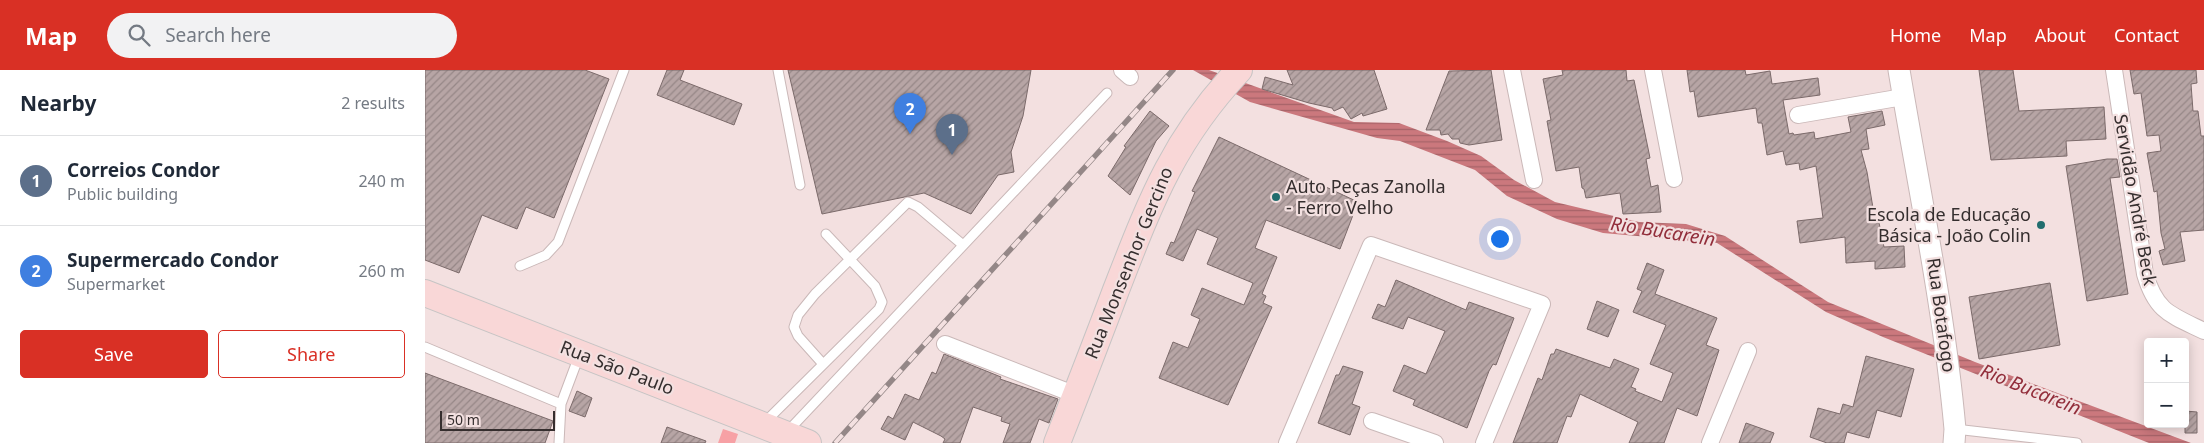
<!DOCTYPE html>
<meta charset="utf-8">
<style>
body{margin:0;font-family:"Noto Sans",sans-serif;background:#f2f2f3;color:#1f2937}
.controls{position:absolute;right:15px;bottom:15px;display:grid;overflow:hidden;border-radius:5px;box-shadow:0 2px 12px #0003}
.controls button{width:45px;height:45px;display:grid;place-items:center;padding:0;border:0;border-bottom:1px solid #e0e1e3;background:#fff;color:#1f2937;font:25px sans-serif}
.scale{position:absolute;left:15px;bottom:12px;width:115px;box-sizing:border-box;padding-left:5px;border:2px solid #352e2e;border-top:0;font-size:14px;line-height:18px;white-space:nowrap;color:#352e2e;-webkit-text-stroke:4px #f3e0e0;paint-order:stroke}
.you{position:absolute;left:1074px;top:168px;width:18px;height:18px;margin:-12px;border:4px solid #fff;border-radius:50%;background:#1a73e8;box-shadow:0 0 0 8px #1a73e833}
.badge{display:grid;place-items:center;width:32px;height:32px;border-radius:50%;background:#d93025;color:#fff;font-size:16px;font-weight:700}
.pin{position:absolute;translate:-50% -41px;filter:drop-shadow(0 1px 2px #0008)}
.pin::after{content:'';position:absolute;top:26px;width:18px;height:15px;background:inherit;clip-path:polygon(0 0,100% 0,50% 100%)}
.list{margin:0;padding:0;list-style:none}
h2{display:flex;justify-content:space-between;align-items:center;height:65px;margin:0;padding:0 20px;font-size:21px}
h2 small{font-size:16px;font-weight:400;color:#747a83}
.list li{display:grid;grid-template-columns:32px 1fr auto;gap:15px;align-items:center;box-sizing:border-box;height:90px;padding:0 20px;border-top:1px solid #e0e1e3}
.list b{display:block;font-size:19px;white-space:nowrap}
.list p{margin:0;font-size:16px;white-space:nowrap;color:#747a83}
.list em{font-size:16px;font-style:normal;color:#747a83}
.actions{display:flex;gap:10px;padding:15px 20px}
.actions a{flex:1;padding:11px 0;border:1px solid #d93025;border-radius:5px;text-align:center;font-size:18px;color:#d93025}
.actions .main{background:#d93025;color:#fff}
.icon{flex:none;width:28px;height:28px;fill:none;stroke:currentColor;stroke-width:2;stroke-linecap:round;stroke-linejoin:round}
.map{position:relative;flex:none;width:1779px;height:373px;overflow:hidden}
header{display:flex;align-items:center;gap:30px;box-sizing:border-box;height:70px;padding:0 25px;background:#d93025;color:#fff}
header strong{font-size:24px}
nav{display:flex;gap:28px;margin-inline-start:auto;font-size:18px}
.search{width:350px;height:45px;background:#f2f2f3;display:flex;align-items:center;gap:12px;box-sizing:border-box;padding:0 18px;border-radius:28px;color:#747a83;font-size:19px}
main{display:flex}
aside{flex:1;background:#fff}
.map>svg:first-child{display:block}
</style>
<header>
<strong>Map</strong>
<div class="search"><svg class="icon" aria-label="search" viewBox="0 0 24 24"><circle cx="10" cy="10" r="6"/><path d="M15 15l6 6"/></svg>Search here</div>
<nav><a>Home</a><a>Map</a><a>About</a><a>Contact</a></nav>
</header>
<main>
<aside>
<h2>Nearby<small>2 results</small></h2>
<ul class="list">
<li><span class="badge" style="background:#5c6f8a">1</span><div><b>Correios Condor</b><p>Public building</p></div><em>240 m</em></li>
<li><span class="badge" style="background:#3f7fe0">2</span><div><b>Supermercado Condor</b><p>Supermarket</p></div><em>260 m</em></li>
</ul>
<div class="actions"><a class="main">Save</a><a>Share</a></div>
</aside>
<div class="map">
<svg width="1779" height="373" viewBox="0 0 1779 373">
<defs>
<pattern id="water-rules" width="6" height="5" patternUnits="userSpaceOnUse" patternTransform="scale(1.25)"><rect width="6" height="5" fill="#cb787d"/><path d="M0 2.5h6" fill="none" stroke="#a66367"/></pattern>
<pattern id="building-hatch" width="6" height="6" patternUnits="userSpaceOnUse" patternTransform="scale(1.25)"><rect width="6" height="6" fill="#b7a5a5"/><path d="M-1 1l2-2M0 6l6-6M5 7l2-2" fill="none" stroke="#968787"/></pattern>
</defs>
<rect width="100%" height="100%" fill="#f3e0e0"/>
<!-- grass -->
<path fill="#f7a1a5" d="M298,359l15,5 -3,9h-17z"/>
<!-- water -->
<path fill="url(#water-rules)" d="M768,0h16l145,52 45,1 48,18 34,15 33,24 41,22 84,20 47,2 39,12 103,66 147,60 216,81h-42l-266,-106 -57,-25 -109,-69 -114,-10 -46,-14 -50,-23 -32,-26 -75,-29 -23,-3 -127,-36z"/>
<!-- building -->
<path fill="url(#building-hatch)" stroke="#7b6a6a" d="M0,0h160l24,9 -55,139 -28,-11 -9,22 -35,-14 -23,58 -34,-13z
M242,0h17l-4,10 62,24 -8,21 -77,-30z
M363,0h243l-8,46 -12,36 3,20 -16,3 -27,39 -47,-21 -102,21z
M862,0h87l13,39 -24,7 -1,-3 -11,6 -8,-12 -9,4 -2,-3 -23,-5 -47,-14 3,-12 28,8z
M1066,0l11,70 -33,5 -9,-2 -1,-4h-7l-4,-5 -7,1 -1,-5h-14l23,-59z
M1137,0h64l1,11 7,-1 16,78 -4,1 5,28 7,-2 3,27 -38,2 -3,-21 -34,5 -2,-9 -2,-1 -3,-21 -23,4 -9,-50 4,-1 -8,-41 20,-4z
M1262,0h58l1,5 24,-4 2,13 46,-6 2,17 -37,5 6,34 4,-1 1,2 20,-3 1,7 36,-7 -3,-15 34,-6 3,14 -19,4 3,20 -8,1 6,22 6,36h3l8,39 20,-1 1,21 -30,2v-8l-29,2 -1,-26 -45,6 -3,-22 26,-3 -7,-52 -16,4 -1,-7 -13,2 -3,-14 -16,4 -5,-32h-4l-2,-15 -58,9 -4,-26 -4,1z
M1554,0h34l6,41 85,-4 2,32 -40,2 1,15 -76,4z
M1705,0h66l1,13 -6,1 2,27h5l3,25h3v94l-24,2 5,29 -22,4 -4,-14 6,-2 -4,-16 -4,-42 -3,1 -7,-39 14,-2 -2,-16 -12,1 -6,-43 -7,1z
M725,41l19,15 -13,15 -26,54 -22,-19 18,-29 -2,-1z
M794,67l139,65 -18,47 -74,-29 -11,28 22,9 -15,37 4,2 -3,7 9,4 -44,98 -69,-27 14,-36 15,6 12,-29 -9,-4 11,-27 42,17 9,-22 -46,-19 11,-26 -21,-9 -14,32 -17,-7 5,-12 3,1 21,-51 -3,-1z
M1682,89h10l3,18 -10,1 18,116 -41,7 -21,-135z
M1222,193l17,7 -9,24 62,24 -11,27 13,5 -22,66 -20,-8 -13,35h-35l9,-21 -58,-28 -9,23 -4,-1 -10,27h-44l25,-65 4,2 9,-26h3l2,-5 54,19 4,-9 25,10 -8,18 5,2 -1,2 27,11 11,-29 -23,-9 16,-39 -33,-13 9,-21 -5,-2z
M971,210l70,30 3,-8 45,16 -18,47 -3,-1 -4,7 -22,57 -54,-23 2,-5 -22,-9 11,-26 22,9 19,-43 -37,-14 -5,12 -31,-11 6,-14 7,3z
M1625,213l10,62 -81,14 -10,-62z
M1172,231l22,9 -11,27 -21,-8z
M519,284l57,23 -1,2 58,20 -9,24 -10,-4 -9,24h-27l7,-19 -9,-3 1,-4 -29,-10 -13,36h-17l2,-4 -4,-3 -28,-14 -8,18 -24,-11 7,-13 5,3 12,-25 14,6 13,-28 4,2z
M1441,286l48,13 -13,48 -24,-7 -8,28 -22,-6 -3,11h-17l-17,-6 8,-29 22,6 3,-10 10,3z
M918,296l20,6 -11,32 8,3 -10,28 -32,-12 18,-48h3z
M0,303l128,48 -8,22h-120z
M152,321l15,7 -7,19 -16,-6z
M1760,341l12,1v21h-12z
M1321,353l28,10 -4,10h-31z
M242,357l39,14 -1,2h-44z"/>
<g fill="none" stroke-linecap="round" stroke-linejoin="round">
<defs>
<path id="service" d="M353,0l22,115
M95,196l26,-11 12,-13 66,-172
M0,277l136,57
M398,294l-25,-28 -4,-9 4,-12 17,-21 93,-92 10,5 45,38
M340,352l114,-113 3,-7 -7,-16 -49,-52
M1530,359l122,14
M362,362l320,-339
M134,373l2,-39 18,-48"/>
<path id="minor" d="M697,0l8,7
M1087,0l22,110
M1228,0l21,109
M1689,0l31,204c11,38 26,41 59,57
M1373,45l105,-18
M520,274l131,51
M947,351l63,22
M862,373l84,-198 171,59 -58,139
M1285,373l38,-92"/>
<path id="tertiary" d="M1474,0c20,120 45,238 56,359l-1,14"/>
<path id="primary" d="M0,223l383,150
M632,373c20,-51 40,-102 59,-153 34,-87 57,-150 123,-220"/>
</defs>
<!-- service casing -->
<use href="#service" stroke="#cab8b8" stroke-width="11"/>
<!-- minor casing -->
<use href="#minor" stroke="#cab8b8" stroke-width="18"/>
<!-- tertiary casing -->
<use href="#tertiary" stroke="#cab8b8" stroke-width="23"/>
<!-- primary casing -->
<use href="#primary" stroke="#c6c4c4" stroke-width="28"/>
<!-- service -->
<use href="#service" stroke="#fff" stroke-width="9"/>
<!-- minor -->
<use href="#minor" stroke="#fff" stroke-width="16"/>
<!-- tertiary -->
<use href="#tertiary" stroke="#fff" stroke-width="21"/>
<!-- primary -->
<use href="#primary" stroke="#f9d7d7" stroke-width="26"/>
<defs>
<path id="rail" d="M410,373l338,-373"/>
</defs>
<!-- rail casing -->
<use href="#rail" stroke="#948787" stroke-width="5.5"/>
<!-- rail -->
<use href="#rail" stroke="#f3e0e0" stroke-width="4" stroke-dasharray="11" stroke-linecap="butt"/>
</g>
<!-- markers -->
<g fill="#216d6e" stroke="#f3e0e0" stroke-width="2">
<circle cx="851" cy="127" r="5"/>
<circle cx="1616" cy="155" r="5"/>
</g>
<g text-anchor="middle" stroke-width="4.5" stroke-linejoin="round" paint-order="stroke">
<!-- poi labels -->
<g font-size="18" fill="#352e2e" stroke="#f3e0e0" text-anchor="start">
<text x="861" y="123">Auto Peças Zanolla<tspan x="861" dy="21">- Ferro Velho</tspan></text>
<text x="1606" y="151" text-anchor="end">Escola de Educação<tspan x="1606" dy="21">Básica - João Colin</tspan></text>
</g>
<!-- street labels -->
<g font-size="18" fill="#352e2e" stroke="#f3e0e0">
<text transform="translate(1710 130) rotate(80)" y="6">Servidão André Beck</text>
<text transform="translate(704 193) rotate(-68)" y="6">Rua Monsenhor Gercino</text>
<text transform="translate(1516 245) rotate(82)" y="6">Rua Botafogo</text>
<text transform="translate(192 298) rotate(21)" y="6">Rua São Paulo</text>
</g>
<!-- water labels -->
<g font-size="19" font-style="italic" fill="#922e3b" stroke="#f3e0e0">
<text transform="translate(1238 161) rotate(9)" y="7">Rio Bucarein</text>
<text transform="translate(1606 319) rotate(22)" y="7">Rio Bucarein</text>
</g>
</g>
</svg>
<div class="controls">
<button>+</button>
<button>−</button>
</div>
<div class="scale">50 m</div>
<div class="you"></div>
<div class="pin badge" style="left:527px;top:85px;background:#5c6f8a">1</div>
<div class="pin badge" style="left:485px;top:64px;background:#3f7fe0">2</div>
</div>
</main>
